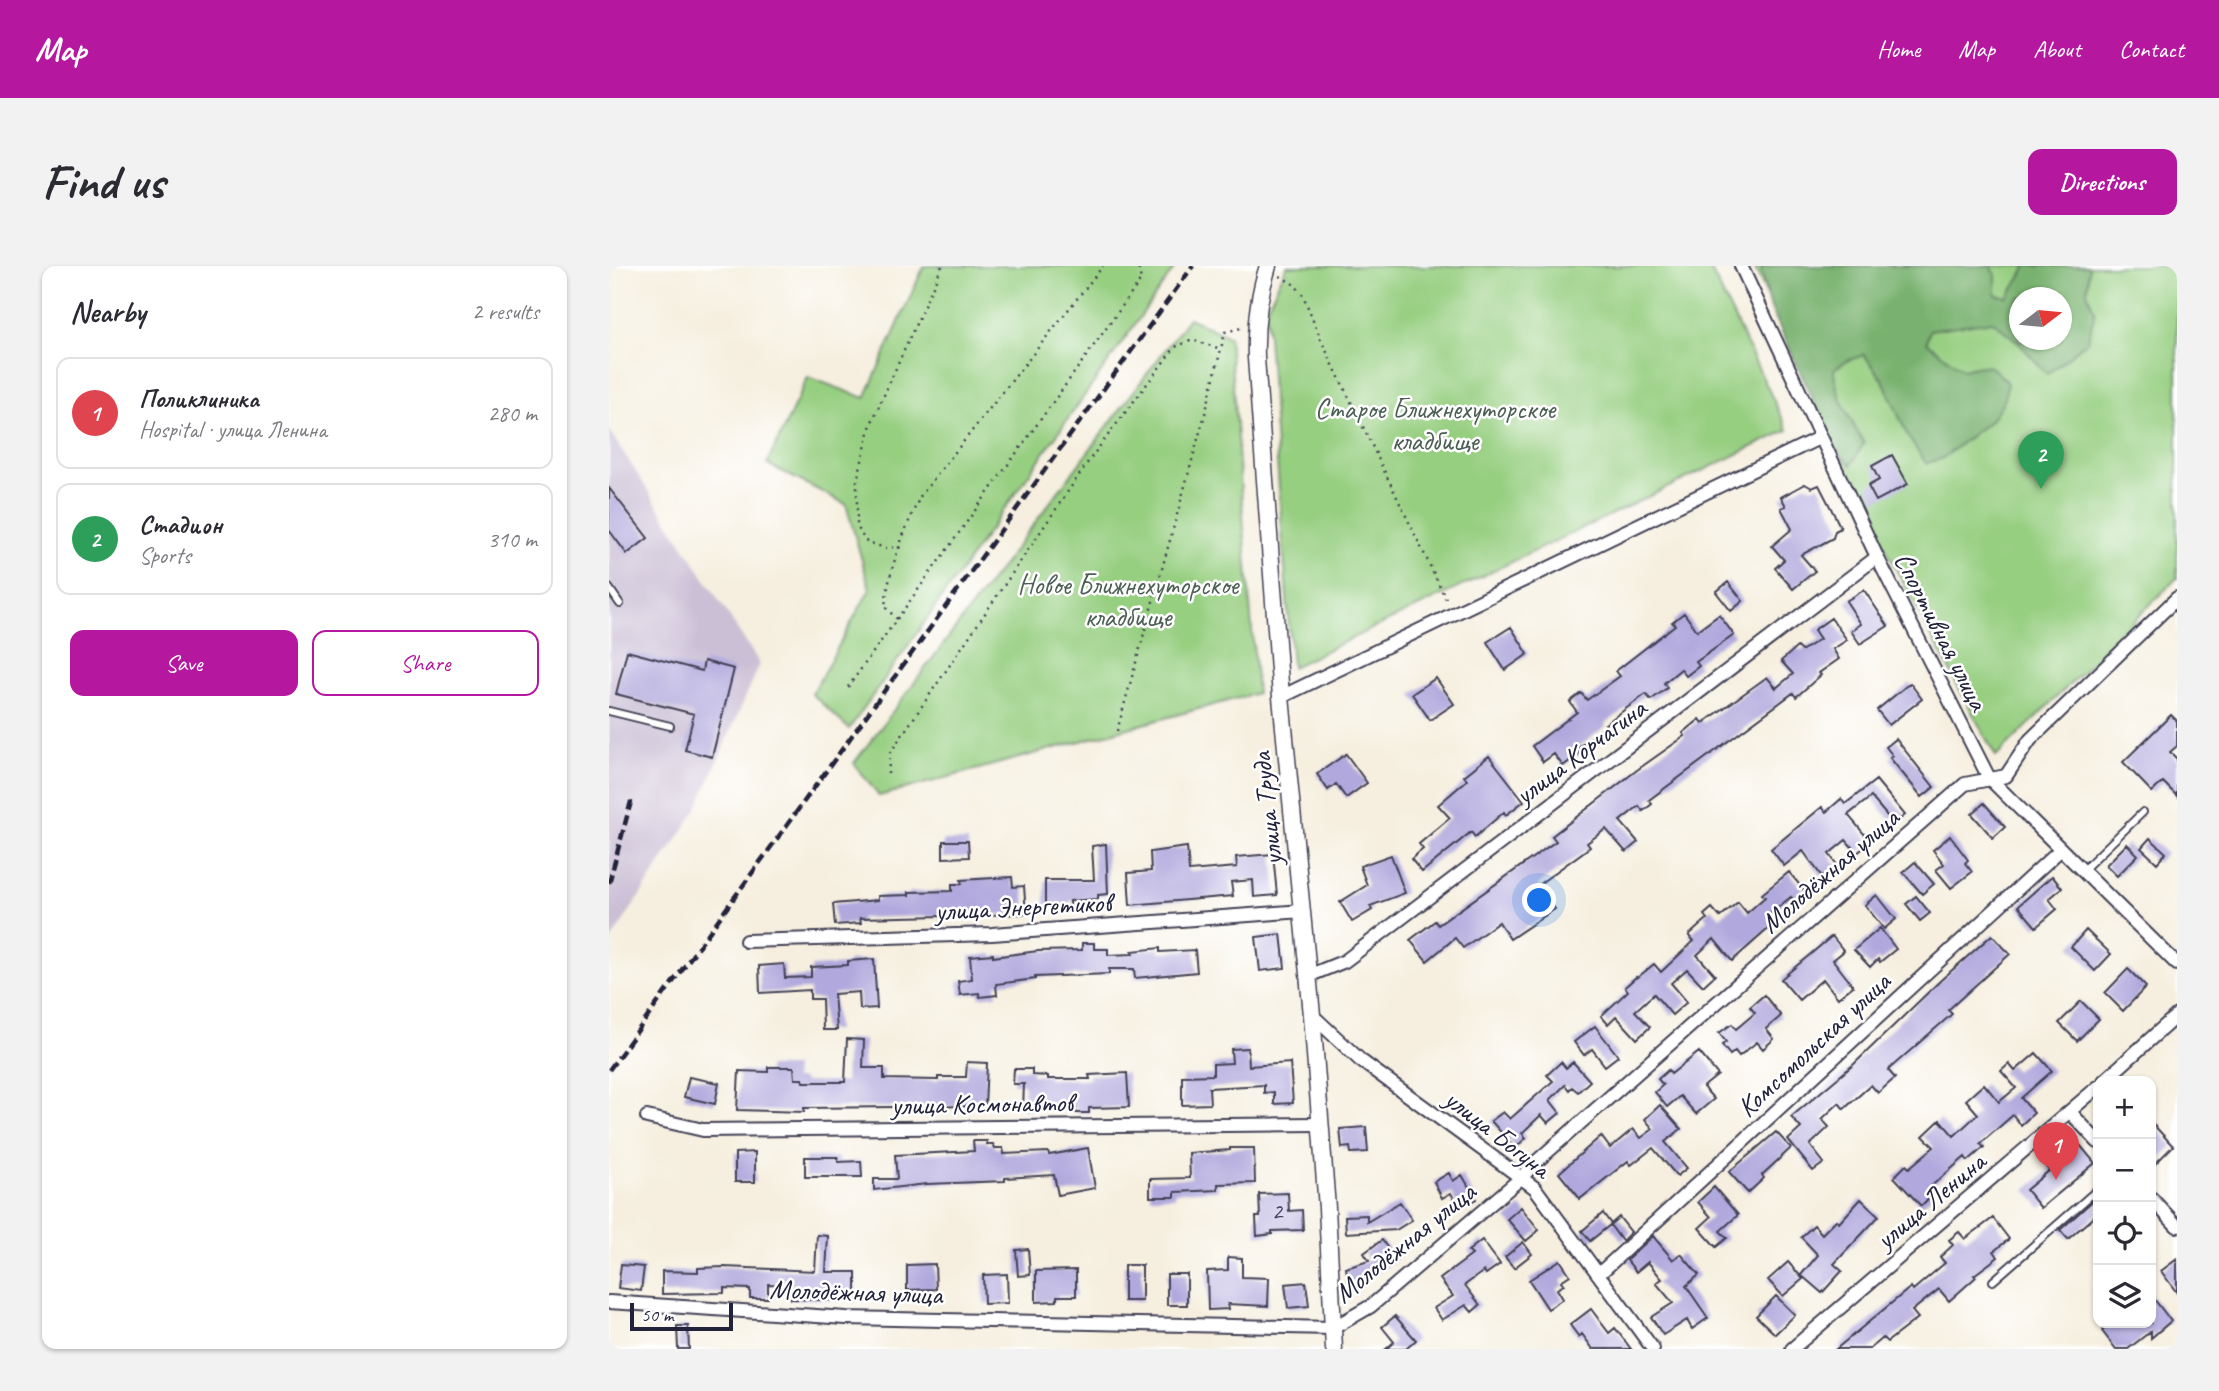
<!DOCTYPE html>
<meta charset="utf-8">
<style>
body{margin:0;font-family:Caveat,sans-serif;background:#f2f2f3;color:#2b2b33}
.controls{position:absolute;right:21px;bottom:21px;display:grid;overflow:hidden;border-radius:14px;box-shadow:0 2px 5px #0004}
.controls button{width:63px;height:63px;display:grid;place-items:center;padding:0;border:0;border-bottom:2px solid #e1e1e2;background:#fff;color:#2b2b33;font:35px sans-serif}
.compass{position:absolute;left:1400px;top:21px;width:63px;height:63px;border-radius:50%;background:#fff;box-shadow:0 2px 5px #0004;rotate:74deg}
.scale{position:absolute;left:21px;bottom:18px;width:103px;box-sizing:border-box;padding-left:7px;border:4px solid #22223b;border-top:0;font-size:19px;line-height:24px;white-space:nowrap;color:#22223b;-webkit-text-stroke:5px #fff;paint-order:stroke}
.you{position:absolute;left:931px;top:635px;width:24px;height:24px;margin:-18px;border:5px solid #fff;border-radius:50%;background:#1a73e8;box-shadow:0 0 0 10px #1a73e833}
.badge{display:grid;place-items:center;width:46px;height:46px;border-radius:50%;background:#b5179e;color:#fff;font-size:23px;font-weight:700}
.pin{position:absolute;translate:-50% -58px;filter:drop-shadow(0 2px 4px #0008)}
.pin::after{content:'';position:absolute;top:37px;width:24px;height:21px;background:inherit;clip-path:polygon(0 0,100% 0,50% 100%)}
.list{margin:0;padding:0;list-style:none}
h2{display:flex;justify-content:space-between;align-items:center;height:91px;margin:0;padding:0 28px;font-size:30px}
h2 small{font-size:23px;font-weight:400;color:#7c7c81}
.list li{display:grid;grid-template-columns:46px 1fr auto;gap:21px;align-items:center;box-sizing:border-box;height:112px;margin:0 14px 14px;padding:0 14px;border:2px solid #e1e1e2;border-radius:14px}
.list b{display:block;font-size:26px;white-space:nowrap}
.list p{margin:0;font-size:23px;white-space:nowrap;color:#7c7c81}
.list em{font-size:23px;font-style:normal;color:#7c7c81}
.actions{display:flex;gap:14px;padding:21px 28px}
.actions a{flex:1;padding:16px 0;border:2px solid #b5179e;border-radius:14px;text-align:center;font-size:24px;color:#b5179e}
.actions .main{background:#b5179e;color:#fff}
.icon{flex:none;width:38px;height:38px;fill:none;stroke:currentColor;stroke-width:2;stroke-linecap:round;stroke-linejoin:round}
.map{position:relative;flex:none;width:1568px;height:1083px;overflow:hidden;border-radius:14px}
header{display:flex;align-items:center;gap:42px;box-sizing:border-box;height:98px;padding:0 35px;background:#b5179e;color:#fff}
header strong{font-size:33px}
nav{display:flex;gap:38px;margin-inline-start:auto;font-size:24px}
.intro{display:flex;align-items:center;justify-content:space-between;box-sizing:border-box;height:168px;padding:0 42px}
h1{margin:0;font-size:49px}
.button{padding:18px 32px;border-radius:14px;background:#b5179e;color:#fff;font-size:24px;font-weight:700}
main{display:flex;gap:42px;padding:0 42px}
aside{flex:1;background:#fff;border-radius:14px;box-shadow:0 2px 5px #0004}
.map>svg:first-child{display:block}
</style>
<header>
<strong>Map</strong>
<nav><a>Home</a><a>Map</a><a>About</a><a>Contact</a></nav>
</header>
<div class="intro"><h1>Find us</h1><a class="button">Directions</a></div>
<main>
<aside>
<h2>Nearby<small>2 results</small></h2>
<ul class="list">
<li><span class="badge" style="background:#e0444e">1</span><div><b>Поликлиника</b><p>Hospital · улица Ленина</p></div><em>280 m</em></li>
<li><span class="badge" style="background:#2e9e5b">2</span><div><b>Стадион</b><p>Sports</p></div><em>310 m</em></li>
</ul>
<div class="actions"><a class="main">Save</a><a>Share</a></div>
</aside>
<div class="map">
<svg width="1568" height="1083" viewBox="0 0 1568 1083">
<rect width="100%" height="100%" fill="#fff"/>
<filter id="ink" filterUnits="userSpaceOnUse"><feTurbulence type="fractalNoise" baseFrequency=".0143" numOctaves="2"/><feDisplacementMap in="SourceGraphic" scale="14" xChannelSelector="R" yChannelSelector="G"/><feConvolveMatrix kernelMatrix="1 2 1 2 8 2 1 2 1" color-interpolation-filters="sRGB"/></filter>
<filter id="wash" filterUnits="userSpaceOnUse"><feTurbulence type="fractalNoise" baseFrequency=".00686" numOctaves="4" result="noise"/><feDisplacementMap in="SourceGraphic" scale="28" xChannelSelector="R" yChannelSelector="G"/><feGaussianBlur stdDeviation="1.57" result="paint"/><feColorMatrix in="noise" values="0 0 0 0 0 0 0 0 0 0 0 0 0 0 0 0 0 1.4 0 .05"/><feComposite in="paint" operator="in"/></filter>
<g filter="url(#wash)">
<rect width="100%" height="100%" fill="#f6efdf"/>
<!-- industrial -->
<path fill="#cbbfd5" d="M0,164l151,234 -64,146 -87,133z"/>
<!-- green -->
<path fill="#97cf81" stroke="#5c785e" stroke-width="2" fill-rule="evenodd" d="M315,0h252l-327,463 -37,-35 58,-105 -24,-85 -79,-40 41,-87 57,21z
M678,0h422l79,164 -496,237 -26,-358z
M1145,0h423v312l-181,179 -127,-239zM1410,32h42v42h-42z
M580,52l40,19 28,356 -378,103 -25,-33z"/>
<!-- forest -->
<path fill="#79b26f" stroke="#4e6a55" stroke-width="2" fill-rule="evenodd" d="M1153,0h229l5,9v20l12,2 19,-31h62l-2,26 8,21 -8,29 -40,32 -28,-31 -26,-22 -63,9 -4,12 37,28c24,-6 28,-8 44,13l-2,16 -14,21 -50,39 -15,4 -18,-26 -25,-57 -19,-25 -17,6 -13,8c1,27 17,51 30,74l-13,22 -15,-15 -65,-142 -10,-38zM1410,32h42v42h-42z"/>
<g id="blocks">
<!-- building -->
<path fill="#b1a9dd" d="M1283,189l16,29 -32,17 -8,-15 11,-6 -7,-14z
M1196,218l7,4 7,-3 22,43 -6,3 -2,7 -32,17 14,16 -22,18 -18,-21 9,-8 -12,-14 20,-17 -11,-21 5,-2 -5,-9z
M0,222l39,50 -21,16 -18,-24z
M1119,316l15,19 -12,10 -15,-19z
M1255,324l24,36 -28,18 -9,-13 10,-7 -15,-23z
M1075,347l13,18 22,-16 15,20 -38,27 3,4 -13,10 -5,-7 -17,14 3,5 -16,12 -5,-6 -41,30 1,2 -30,23 3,5 -16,12 -9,-12 -11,8 -11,-16 45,-34 -7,-10 11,-9 6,7 33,-24 -4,-5 59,-46 -3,-3z
M1222,352l16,22 -14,9 6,10 -20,14 2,2 -25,22 -3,-4 -144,107 3,4 -9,7 -4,-5 -19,15 18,21 -12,10 -20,-23 -19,14 3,4 -52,38 17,24 -45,30 -11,-17 -36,26 -8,-10 -28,23 -17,-21 25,-19 3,4 118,-84 -4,-5 85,-66 48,-34 -2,-3 17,-14 3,4 64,-46 9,11 17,-14 -12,-13 16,-14 4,4 19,-12 -6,-9z
M902,361l17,27 -23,16 -18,-28z
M18,385l75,20 2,-10 30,8 -22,88 -27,-7 9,-36 -78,-20z
M827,412l18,26 -24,16 -18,-26z
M1301,417l12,16 -33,26 -12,-15z
M1562,449l6,6v25l-7,6 7,7v37l-14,-14 -11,10 -29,-30z
M1287,473l38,48 -12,10 -32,-39 3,-2 -7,-9z
M737,488l21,29 -21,15 -10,-14 -8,6 -11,-16z
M880,490l35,45 -18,14 -2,-3 -29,25 -4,-5 -49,40 -11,-13 12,-10 -4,-5 31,-26 -12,-13 29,-25 -3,-4z
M1267,514l29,35 -11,9 -23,-27 -23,18 23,27 -14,11 -11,-13 -17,14 9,12 -15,12 -20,-27 -19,15 -13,-17 51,-42 4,5 15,-13 4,5z
M1375,537l21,24 -12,11 -21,-24z
M1341,570l18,24 -3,3 7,9 -21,16 -15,-18 8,-6 -11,-14z
M1541,572l16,15 -9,10 -16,-15z
M334,575h25l1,16 -26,1z
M497,578l2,50 -10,1v4l-28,2v5h-25v-26h49l-2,-34z
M1518,578l11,11 -21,21 -11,-11z
M578,581l2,24 48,-4 -1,-10 37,-3 4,41 -23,2 -1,-17 -22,2 2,14 -103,9 -2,-32 23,-2 -1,-19z
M782,589l14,38 -35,13 2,4 -20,12 -12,-20 27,-17 -7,-19z
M1306,596l19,22 -12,10 -19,-22z
M1180,606l19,23 -11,9 -6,-7 -20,16 6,8 -45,40 -18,-22 -17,16 18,20 -12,11 -16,-17 -16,14 16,19 -15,13 -18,-21 -19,17 15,16 -13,12 -21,-23 -8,8 -7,-8 27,-25 -3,-4 11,-10 1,1 17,-14 7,8 33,-31 -5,-6 18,-16 -3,-4 8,-7 8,9 18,-15 9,11 18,-16 -3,-3z
M1443,610l10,12 -13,11 8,10 -21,18 -18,-21z
M403,611l1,10 11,-1 2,28 -166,4 1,5 -26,2 -2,-21 45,-4v-4l31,-1v-3l43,-1v-7h10l-1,-4z
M1268,629l19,24 -12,10 -19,-24z
M1307,630l14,17 -10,8 -14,-17z
M1271,662l16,21 -16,13 -2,-3 -8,8 -16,-17z
M1477,664l25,24 -16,17 -24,-24z
M672,668l4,34 -25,3 -4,-34z
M1383,669l18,19 -62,56 4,4 -64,56 7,8 -17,15 -7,-8 -27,24 -5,-6 -17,16 7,8 -19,18 14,18 -11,8 -25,-31 13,-12 -10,-11 62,-52 89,-86z
M1223,670l12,15 -11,9 20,26 -15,12 -15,-19 -24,21 -18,-21z
M473,677h12v6h14v6l25,-1 -1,-3 28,-3v4l35,-2 2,22 -62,6 -1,-9h-25v5l-74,3v2l-39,5 1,11 -17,2 -1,-4 -19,2 -2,-14 14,-2 -2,-23 23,-2v3l45,-6 44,-1z
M265,693l3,49 -17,1 -1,-17 -25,2 3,36h-14l-1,-31h-12v-9l-50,3 -1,-27 25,-2 1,14 26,-1v-10l37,-2v-4z
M1519,703l18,18 -23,24 -18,-18z
M1155,729l17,21 -15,13 8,10 -11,10 -6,-7 -18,14 -4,-5 -5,4 -8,-10 4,-3 -7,-9 13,-9 4,5 19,-16 -5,-6z
M1472,735l18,18 -22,22 -18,-18z
M986,760l23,30 -13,10 -13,-17 -8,6 -10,-13z
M238,773l17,1 -1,28h21v11l54,1v-3h28l1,-15 20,1 -2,43 -181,2v4l-67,-2 2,-39 29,1v-5h26l1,12h8l1,3h41z
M639,782l1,18 41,-3 3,40 -19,1v-12l-10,1v-8l-55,3 1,16 -28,1v-29l31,-1v-11l19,-1 -1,-14z
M1090,786l19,23 -15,12 11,12 -18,15 -16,-18 -13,11 -12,-15 8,-7 -5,-6 10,-9 3,4z
M1427,787l16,18 -31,27 13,15 -13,12 -8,-10 -33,29 4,3 -16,14 -3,-4 -37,32 6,5 -13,12 -27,-29 12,-12 3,3 25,-21 -11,-11 17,-16 14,16 24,-22 -12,-14 18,-16 15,18 17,-14 -15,-17 8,-7 6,7z
M952,796l5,6 7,-6 17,19 -12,11 -6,-5 -3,3 -4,-5 -15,15 10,13 -12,10 -7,-8 -19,18 4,5 -11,10 -24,-27 12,-9 7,7 43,-38 -6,-6z
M405,803h18v6l16,1v3h42l-1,-4 38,-2 2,34 -40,1v5h-13v-6h-28v3h-25l1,-26h-11z
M80,811l30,6 -4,21 -31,-7z
M1051,839l21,24 -16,13 22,26 -10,8 -24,-28 -22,17 -3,-4 -48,38 -21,-26 42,-37 9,12 23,-19 8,9 12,-9 -8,-10z
M1542,856l22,24 -22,22z
M757,861l2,25 -17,1 -1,-6 -8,1 -2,-19z
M1167,866l15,16 -29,27 2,3 -16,15 -19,-21z
M364,875h14v3h6l2,4h8l1,6 44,-2 1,3 39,-7 7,40 -37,7 -4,-20 -49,3v3l-78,3 -53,6v-11h23l-2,-24 79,-4z
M1471,879l15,18 -54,45 -15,-18 24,-20 -3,-2 10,-9 3,3z
M621,882h24l1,35 -37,1v6l-43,2v5h-25v-18l40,-1 -1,-25 41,-3z
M146,886v30h-20v-29z
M196,891h33v5l23,-1 1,16h-57z
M840,907l4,8 9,-6 14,24 -17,9 -8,-15 -9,5 -8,-16z
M1105,921l24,28 -18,16 7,7 -11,9 -17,-19 12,-11 -13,-15z
M679,927l1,18 13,-1 1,20 -31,1v3l-15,2 -1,-19h4l-1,-23z
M1489,930v17l-30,26 -8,-9z
M1252,933l18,17 -45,48 8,7 -20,22 -21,-18 17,-20 -17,-18 13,-12 8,9 14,-14 3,3z
M791,936l12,18 -16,10 -50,3 -1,-17 22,-1v7z
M912,941l18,23 -13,11 -19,-22z
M994,947l8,11 8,-7 12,15 -9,9 -12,-16 -20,16 -8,-10z
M1384,952l16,21 -15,12 4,6 -24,18 2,2 -27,24 -10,-12 -27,22 6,7 -31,24 -4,-4 -13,11h-34l75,-62 2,3 32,-27 -5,-6 13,-12 -4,-5 10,-8 6,7z
M208,969l11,1 -2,36h30v29l-65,-2v-14l-23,-1v14h-18v-9l-26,-1v5l-62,1v-23l36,1v-4l26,-1 91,4z
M1044,970l20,24 8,-6 18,21 -13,11 22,32 -16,11 -5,-9 -24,15 -12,-18 22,-14 -17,-20 6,-4 -14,-17 -12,10 -9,-12z
M773,974l14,20 -19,13 -28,13 -3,-18 23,-7 -5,-8z
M873,974l18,24 -14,10 -2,-3 -19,14 15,20 -8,7 -6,-7 -24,15 -8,-12 19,-12 -13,-17 32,-24 -4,-4z
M914,976l9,12 -18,14 -9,-11z
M419,983l2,26 -12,1 -2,-26z
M619,991l14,1v19l27,1 -1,28 -40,-2 1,5 -21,1 -1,-39 21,-1z
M1568,993v34l-16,-22z
M951,994l10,15 -9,6 3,4 -7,4 6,10 -15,10 -19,-29z
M1179,996l15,17 -20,17 -15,-16z
M326,998l1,25 -29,1v-25z
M12,999l23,2 -3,24 -23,-3z
M515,999h18v36h-18z
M467,1004v26h-19v5l-21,1v-31z
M398,1008l1,29 -24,1 -1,-29z
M558,1008h20v31h-20z
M697,1016l3,24 -21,2 -3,-24z
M1542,1029l20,26 -20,17v-7l-23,18h-12l-14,-18 11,-8h38z
M1167,1030l19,19 -20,19 -19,-18z
M982,1043l18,24 6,-5 16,21h-38l-11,-15 -3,3 -9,-12z
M786,1050l21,24 -10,9h-20l8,-7 -12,-15z
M68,1060h11l1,23h-11z"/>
</g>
</g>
<g filter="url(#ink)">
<use href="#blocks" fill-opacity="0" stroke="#424154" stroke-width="2"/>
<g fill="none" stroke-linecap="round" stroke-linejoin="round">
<defs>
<path id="service" d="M0,322l11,16
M0,445l61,15
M1474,604l60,-58
M1384,1015l105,-92"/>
<path id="minor" d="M1132,0l136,291 112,221 188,186
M672,431l540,-260
M137,675l246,-7 311,-23
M699,710l37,-15 532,-404
M703,749l48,45 175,128 118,161
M1495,815l73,-66
M1461,846l28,30
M38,851l56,13 616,-6
M1542,932l26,28
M990,1008l462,-425
M0,1036l237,16 487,10 38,-22 150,-128 15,-16 429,-378 41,-8 24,-36 147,-142
M1183,1083l306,-262"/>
<path id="tertiary" d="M659,0c-10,31 -13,60 -12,92l25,339 31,318 15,193 7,141"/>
</defs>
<!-- service casing -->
<use href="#service" stroke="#424154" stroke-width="10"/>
<!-- minor casing -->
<use href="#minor" stroke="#424154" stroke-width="16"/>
<!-- tertiary casing -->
<use href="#tertiary" stroke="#424154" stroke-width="19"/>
<!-- path -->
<path stroke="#424154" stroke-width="2.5" stroke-dasharray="2 5" stroke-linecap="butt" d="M671,10l15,9 8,10 19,47 126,261
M292,281l-16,1 -20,-7 -8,-15v-45l14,-57 71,-158
M288,353l-12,-12c3,-35 20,-80 36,-112l182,-229
M239,421l293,-407 -3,-14
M508,465l91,-328 17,-71 16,-4
M279,508l2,-21 200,-294 85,-112 17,-7 29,9"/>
<!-- service -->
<use href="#service" stroke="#fff" stroke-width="6"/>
<!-- minor -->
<use href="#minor" stroke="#fff" stroke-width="12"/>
<!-- tertiary -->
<use href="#tertiary" stroke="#fff" stroke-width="16"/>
<!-- rail -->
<path stroke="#22223b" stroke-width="4.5" stroke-dasharray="10 5" stroke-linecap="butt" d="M0,617l23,-85
M0,804l584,-804"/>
</g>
</g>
<g text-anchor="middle" stroke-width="5" stroke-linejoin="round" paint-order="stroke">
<!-- number labels -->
<g font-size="24" fill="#464464">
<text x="668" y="953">2</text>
</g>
<!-- park labels -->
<g font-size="28" fill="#4b5f54" stroke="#fff">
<text x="826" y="152">Старое Ближнехуторское<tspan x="826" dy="32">кладбище</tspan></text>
<text x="519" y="328">Новое Ближнехуторское<tspan x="519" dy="32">кладбище</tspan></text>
</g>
<!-- street labels -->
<g font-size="28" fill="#22223b" stroke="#fff">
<text transform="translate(1333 365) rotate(63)" y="10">Спортивная улица</text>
<text transform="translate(971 485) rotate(-37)" y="10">улица Корчагина</text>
<text transform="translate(657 543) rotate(-96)" y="10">улица Труда</text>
<text transform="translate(1220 604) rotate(-41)" y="10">Молодёжная улица</text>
<text transform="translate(414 640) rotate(-3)" y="10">улица Энергетиков</text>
<text transform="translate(1204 778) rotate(-43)" y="10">Комсомольская улица</text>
<text transform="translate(373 837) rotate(-1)" y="10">улица Космонавтов</text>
<text transform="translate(889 867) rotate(38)" y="10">улица Богуна</text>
<text transform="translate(1321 934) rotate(-40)" y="10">улица Ленина</text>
<text transform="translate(795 976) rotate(-39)" y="10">Молодёжная улица</text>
<text transform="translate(247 1025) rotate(2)" y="10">Молодёжная улица</text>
</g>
</g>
</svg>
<div class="controls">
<button>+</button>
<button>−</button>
<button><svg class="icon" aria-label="locate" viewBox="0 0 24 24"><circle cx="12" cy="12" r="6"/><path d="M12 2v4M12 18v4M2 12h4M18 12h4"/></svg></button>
<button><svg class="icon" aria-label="layers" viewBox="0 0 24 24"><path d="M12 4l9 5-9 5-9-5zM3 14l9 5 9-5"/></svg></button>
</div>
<svg class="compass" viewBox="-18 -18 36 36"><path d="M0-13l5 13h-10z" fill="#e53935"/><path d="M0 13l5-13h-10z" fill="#7c7c81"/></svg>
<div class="scale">50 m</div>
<div class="you"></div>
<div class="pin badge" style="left:1447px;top:914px;background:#e0444e">1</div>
<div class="pin badge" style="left:1432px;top:223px;background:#2e9e5b">2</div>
</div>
</main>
